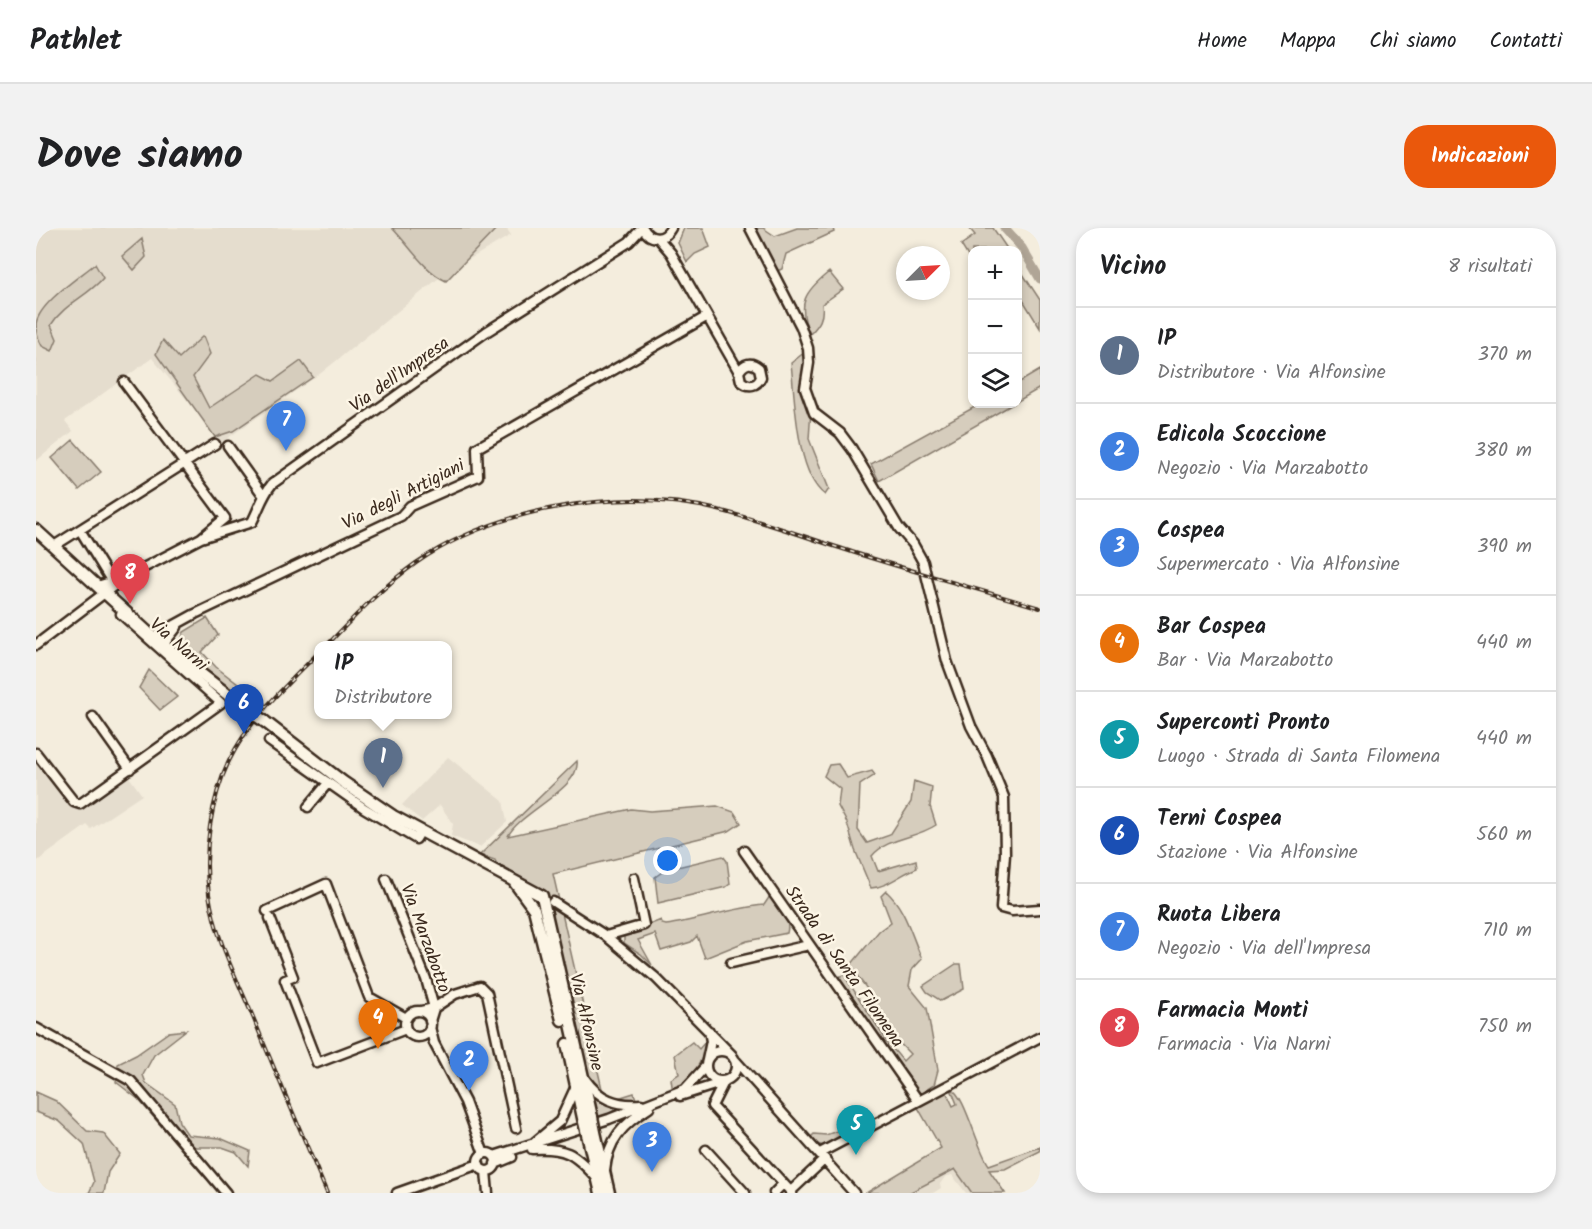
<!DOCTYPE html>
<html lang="it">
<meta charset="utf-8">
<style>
body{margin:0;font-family:Kalam,sans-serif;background:#f2f2f2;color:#202124}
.controls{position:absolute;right:18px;top:18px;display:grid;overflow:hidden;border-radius:12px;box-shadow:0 3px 9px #0003}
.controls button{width:54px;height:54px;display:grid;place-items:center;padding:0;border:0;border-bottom:2px solid #e0e0e0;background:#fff;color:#202124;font:30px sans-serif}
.compass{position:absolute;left:860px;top:18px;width:54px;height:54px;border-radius:50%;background:#fff;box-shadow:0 3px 9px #0003;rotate:66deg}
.you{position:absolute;left:632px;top:633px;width:21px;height:21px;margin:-15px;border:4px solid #fff;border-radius:50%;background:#1a73e8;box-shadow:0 0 0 9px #1a73e833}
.badge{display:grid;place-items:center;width:39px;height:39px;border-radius:50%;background:#ea580c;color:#fff;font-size:20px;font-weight:700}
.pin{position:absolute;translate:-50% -50px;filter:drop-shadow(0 2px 3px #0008)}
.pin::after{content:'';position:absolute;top:32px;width:21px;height:18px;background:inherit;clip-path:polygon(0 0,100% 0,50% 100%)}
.popup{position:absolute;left:278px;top:413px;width:138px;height:78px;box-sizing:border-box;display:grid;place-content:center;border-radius:12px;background:#fff;filter:drop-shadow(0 2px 4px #0005);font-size:20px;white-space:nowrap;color:#757577}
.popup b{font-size:22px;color:#202124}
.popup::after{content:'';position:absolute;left:50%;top:100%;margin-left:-12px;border:12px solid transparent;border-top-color:#fff}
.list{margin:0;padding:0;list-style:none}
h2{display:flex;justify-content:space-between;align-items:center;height:78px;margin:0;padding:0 24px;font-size:26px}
h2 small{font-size:20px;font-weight:400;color:#757577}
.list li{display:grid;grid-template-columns:39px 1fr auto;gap:18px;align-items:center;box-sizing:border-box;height:96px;padding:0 24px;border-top:2px solid #e0e0e0}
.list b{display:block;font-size:22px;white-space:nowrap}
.list p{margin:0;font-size:20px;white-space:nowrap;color:#757577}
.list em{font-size:20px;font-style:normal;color:#757577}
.icon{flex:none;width:33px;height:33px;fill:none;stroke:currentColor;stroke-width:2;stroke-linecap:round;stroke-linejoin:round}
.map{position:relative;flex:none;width:1004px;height:965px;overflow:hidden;border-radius:24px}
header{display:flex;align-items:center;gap:36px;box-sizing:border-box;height:84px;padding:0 30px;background:#fff;border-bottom:2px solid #e0e0e0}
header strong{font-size:28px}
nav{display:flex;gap:33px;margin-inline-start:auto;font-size:21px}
.intro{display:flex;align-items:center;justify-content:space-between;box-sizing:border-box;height:144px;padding:0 36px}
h1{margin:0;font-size:42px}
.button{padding:15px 27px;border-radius:24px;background:#ea580c;color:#fff;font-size:21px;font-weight:700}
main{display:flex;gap:36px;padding:0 36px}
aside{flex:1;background:#fff;border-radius:24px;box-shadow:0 3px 9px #0003}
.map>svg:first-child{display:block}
</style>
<header>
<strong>Pathlet</strong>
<nav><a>Home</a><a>Mappa</a><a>Chi siamo</a><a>Contatti</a></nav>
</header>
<div class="intro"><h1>Dove siamo</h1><a class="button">Indicazioni</a></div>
<main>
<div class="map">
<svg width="1004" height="965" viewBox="0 0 1004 965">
<rect width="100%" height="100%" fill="#f4eddd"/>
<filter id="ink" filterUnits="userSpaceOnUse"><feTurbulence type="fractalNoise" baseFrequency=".0167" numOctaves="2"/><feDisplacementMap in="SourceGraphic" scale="12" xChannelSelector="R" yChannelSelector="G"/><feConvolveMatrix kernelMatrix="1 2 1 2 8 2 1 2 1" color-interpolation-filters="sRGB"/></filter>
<g filter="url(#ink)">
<!-- built -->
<path fill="#e5ddce" d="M0,0h470l5,7 -67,39 -123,99 -99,69 -70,-84 -87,63 8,10 -37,30z
M0,528l44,51 47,-33 15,21 -51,34 -4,-4 -51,37z
M412,529l55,44 4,21 -27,25 -29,-11 2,-12 -13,-19 -18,16 -20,-16z
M919,941l17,24h-6l-14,-18 -7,2 -5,7 1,4 -8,5h-24z"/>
<!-- green -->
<path fill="#d6cdbd" stroke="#887c6e" stroke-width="1.5" d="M356,0h105l-51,53c-23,-11 -36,-35 -54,-53z
M648,0h19l7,19 -15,7 -8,8 -9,-19z
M716,0h11l12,8 22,-8h36l1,4 -48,22 -4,15 -5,2z
M933,0h24l15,22h-36v13l-11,-18 14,-10z
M106,11l4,18 -12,13 -12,-14z
M59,36l8,14c-15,18 -39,26 -52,47l6,14 -5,12 -10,-5c-4,-7 -6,-14 -6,-22 3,-21 42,-46 59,-60z
M981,37l23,35v28l-22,-36z
M793,44l14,17 -21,15c2,14 -3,21 -12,30 -14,-30 -5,-43 19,-62z
M167,108l7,18 -17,23 16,31 51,-34 13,7 28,-20 12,16 -80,54 -18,6 -59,-83 7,-14 16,18z
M769,124l6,58 -2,29 20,50 -4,6c-29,-21 -30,-97 -34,-132z
M1004,142v18l-22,13v-18z
M944,176h33l-134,77 -8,-17z
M37,212l28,32 -22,18 -27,-32z
M171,390l11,17 -16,17 14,15 48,37 -5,7 -56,-39 -25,-24 6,-16z
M113,442l28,27 -17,13 -21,-22z
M541,533c4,27 -57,51 -69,75l123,-27 19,2 67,-5 17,6 7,11 -12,8 -176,43 52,228 29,-9 4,13h-18l-16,11 -9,1 -51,-227 -46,-24 -3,-7 -15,-5z
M802,536l9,14 25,-7 3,4 -15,10 -2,45 9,13 23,-8 21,-33 3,-21 18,6 -2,19 6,19c-21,14 -48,12 -64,31l6,15 38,-11 1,8c-17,6 -29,19 -46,20l-16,-38 -8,-27 -9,-17 2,-17 -16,-13 5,-11z
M687,628l4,5 3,23 -4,3 -68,16 -3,-26 10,-7z
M850,663c20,18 25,44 36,68l-10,11 -3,16 18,22 11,62 -4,15 -16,10c-7,-21 -19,-28 -32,-45 -17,-23 -37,-47 -49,-73l7,-2 44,68 15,18 7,-7 -24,-25 -13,-32 -23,-31 29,-35 12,-9 -10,-26z
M734,668c10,10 21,22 17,37l-40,8 -42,17 -8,-22 -6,6 -30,9 -6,-17 -17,6 14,25 -11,-11 -17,-11v-8l37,-15 1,4 4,1c34,-5 65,-17 98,-20z
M920,736h5l3,25 -23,12 -14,-9 -4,-6z
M150,802l-32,25 -11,20 3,8 29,21 4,18 9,13 32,3 30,13 -2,15 -12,-14 -14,-5h-30l23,27 -9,4 -68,-79 -22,-17 2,-18 18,-9 33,-23z
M671,812c-4,22 -15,40 -34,52l-2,-13 8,-5 -4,-19 17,-13 7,7z
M909,861l8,17 4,-2 -6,-15c14,5 26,60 38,76l51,-18v4l-35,18 -16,1 16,23h-33l-17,-24 -46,24h-43l75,-45 -25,-44z
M0,864l20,9 31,30 16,2 17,21 -12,18 -4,21h-15l5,-11 -10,-38 -25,-23 -23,-9z
M823,895l2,5 -37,18 -7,-2 -6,-7 3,-3 12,1z"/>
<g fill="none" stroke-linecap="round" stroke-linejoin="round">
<!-- river -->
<path stroke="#b0a596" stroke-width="9" d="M968,0l18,20 18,31"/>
<defs>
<path id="minor" d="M607,0c7,13 21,13 28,0
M714,0l51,99 7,21 1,15 -4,25 9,25 26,20 12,16 47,79 14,16 10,18 24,99 24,65 16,30 17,41 1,57 -4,54 11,3 28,-2
M623,11l12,14 68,119 2,9c8,7 16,5 20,-4l-2,-9c-8,-7 -15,-5 -20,4
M192,218l35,49
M44,302l32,52
M165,310l51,-16c7,-13 10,-26 20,-38l214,-152 143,-90 13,-14
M18,318l161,-102
M61,358l27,-8 77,-40 24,-20 -101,-136
M117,409l42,-23 206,-98 9,-10 68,-30 -1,-28 229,-131
M0,417l83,-63
M127,417l14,-18
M57,489l37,52
M233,513l95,67 52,31 5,-8
M0,525l38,49 6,2 141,-101 -100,-89
M272,579l20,-24
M708,623l174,249
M350,651l40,100 8,29 -4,13
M517,674l53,34 50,42 76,77
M231,683l59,-27 43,113 37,21
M234,690l23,59 -8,3 32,83 89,-34
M570,708l38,-11 -10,-47
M695,735l78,-18
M385,783l13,-3 21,-14 25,-8 7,7 29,135
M369 796a13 13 0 1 1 26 0a13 13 0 1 1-26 0Z
M394,799l4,16 31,59 19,52
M0,800l95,53 95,112
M670 838a15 15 0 1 1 30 0a15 15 0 1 1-30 0Z
M698,831l120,134
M671,832l4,-19 -2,-10
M549,851c14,20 31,27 56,25
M688,854l-12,24 80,87
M644,868l44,-14
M499,914l25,-21 16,-35
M496,921c33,-2 42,4 64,28
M670,922l39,43
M784,925l220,-116
M442 934a9 9 0 1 1 18 0a9 9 0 1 1-18 0Z
M458,928l115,-37 76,-30 20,-22
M459,936l17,-7
M569,942c3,-30 18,-46 44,-62
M450,943l2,22
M754,964l35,-33
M361,965l82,-29
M738,965l9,-9"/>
<path id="major" d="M0,302l117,107 96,74
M228,493l79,61 50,34 149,80 50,221
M479,655l19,26 28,111
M531,816l16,74
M559,904l14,61
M551,906l14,59"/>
</defs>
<!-- minor casing -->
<use href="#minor" stroke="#3b2a1e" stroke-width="13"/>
<!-- major casing -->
<use href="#major" stroke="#3b2a1e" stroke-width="15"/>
<!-- minor -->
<use href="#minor" stroke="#fcf5e5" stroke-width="8"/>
<!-- major -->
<use href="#major" stroke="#fcf5e5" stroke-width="10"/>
<defs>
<path id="rail" d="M290,418c29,-30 56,-59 90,-83 81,-56 206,-77 302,-53 45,11 90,28 134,42 62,20 126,37 188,56
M282,425c-32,33 -68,65 -89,108 -18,38 -26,90 -20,133 6,43 27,83 44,123 24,59 49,117 74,176"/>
</defs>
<!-- rail casing -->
<use href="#rail" stroke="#3b2a1e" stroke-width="4"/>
<!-- rail -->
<use href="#rail" stroke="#fcf5e5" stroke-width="1.5" stroke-dasharray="4.5" stroke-linecap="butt"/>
<defs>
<path id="major-bridge" d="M213,483l15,10
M556,889l3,15
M547,890l4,16"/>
</defs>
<!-- major-bridge casing -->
<use href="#major-bridge" stroke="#3b2a1e" stroke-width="15" stroke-linecap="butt"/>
<!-- major-bridge -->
<use href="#major-bridge" stroke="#fcf5e5" stroke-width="10"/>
</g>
</g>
<g text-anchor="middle" stroke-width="5" stroke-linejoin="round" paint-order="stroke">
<!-- street labels -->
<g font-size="18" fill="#3b2a1e" stroke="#fcf5e5">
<text transform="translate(363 146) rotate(-35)" y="6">Via dell'Impresa</text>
<text transform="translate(367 266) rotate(-27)" y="6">Via degli Artigiani</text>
<text transform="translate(143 416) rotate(41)" y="6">Via Narni</text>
<text transform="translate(390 710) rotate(70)" y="6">Via Marzabotto</text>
<text transform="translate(809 738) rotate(55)" y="6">Strada di Santa Filomena</text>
<text transform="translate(551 794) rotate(77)" y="6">Via Alfonsine</text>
</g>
</g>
</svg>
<div class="controls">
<button>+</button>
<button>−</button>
<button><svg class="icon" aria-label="layers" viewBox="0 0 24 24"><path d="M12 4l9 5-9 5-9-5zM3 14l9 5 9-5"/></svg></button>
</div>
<svg class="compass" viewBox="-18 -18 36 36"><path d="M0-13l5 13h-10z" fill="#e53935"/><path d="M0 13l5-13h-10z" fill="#757577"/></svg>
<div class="you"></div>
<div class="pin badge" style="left:347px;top:560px;background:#5c6f8a">1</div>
<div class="popup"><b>IP</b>Distributore</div>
<div class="pin badge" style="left:433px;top:863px;background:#3f7fe0">2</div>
<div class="pin badge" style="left:616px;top:944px;background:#3f7fe0">3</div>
<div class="pin badge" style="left:342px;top:821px;background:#e8710a">4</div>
<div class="pin badge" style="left:820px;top:927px;background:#0f9aa8">5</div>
<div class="pin badge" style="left:208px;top:506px;background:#1a4fb4">6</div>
<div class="pin badge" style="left:250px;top:223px;background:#3f7fe0">7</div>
<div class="pin badge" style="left:94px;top:376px;background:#e0444e">8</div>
</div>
<aside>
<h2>Vicino<small>8 risultati</small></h2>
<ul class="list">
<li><span class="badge" style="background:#5c6f8a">1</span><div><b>IP</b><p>Distributore · Via Alfonsine</p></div><em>370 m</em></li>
<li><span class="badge" style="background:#3f7fe0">2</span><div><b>Edicola Scoccione</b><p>Negozio · Via Marzabotto</p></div><em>380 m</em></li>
<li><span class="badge" style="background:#3f7fe0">3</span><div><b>Cospea</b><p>Supermercato · Via Alfonsine</p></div><em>390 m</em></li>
<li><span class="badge" style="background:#e8710a">4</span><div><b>Bar Cospea</b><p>Bar · Via Marzabotto</p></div><em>440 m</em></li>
<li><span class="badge" style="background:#0f9aa8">5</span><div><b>Superconti Pronto</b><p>Luogo · Strada di Santa Filomena</p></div><em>440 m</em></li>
<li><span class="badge" style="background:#1a4fb4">6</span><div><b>Terni Cospea</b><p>Stazione · Via Alfonsine</p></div><em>560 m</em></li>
<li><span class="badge" style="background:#3f7fe0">7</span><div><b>Ruota Libera</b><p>Negozio · Via dell'Impresa</p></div><em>710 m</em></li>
<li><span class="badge" style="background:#e0444e">8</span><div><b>Farmacia Monti</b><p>Farmacia · Via Narni</p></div><em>750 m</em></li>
</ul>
</aside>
</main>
